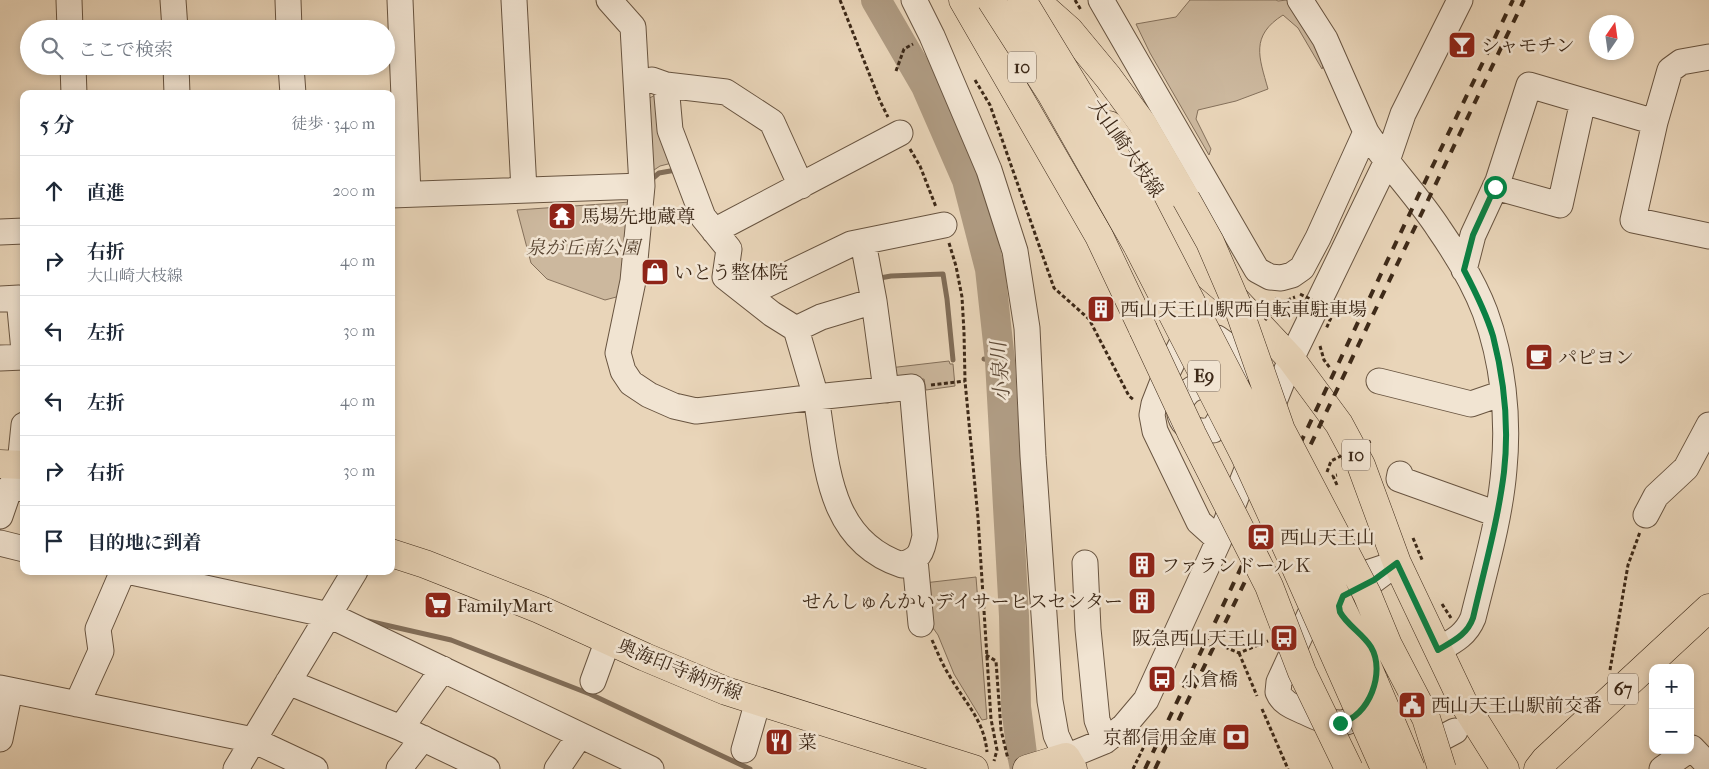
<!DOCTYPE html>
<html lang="ja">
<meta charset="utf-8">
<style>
body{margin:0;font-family:"IM FELL French Canon","Noto Serif JP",serif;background:#f2f2f3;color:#1f2937}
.controls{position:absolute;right:15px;bottom:15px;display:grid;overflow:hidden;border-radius:10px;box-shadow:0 2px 8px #0003}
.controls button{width:45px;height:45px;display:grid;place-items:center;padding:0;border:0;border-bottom:1px solid #e0e1e3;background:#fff;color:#1f2937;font:25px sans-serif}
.compass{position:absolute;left:1589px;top:15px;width:45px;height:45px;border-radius:50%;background:#fff;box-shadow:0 2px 8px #0003;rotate:13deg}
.stop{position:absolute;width:15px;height:15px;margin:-11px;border:4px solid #0b8043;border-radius:50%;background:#fff}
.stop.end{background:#0b8043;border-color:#fff;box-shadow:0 1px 5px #0008}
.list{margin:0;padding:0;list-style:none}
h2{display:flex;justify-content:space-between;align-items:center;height:65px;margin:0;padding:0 20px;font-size:21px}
h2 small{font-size:16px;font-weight:400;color:#747a83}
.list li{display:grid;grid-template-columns:32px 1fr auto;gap:15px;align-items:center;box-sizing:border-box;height:70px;padding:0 20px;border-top:1px solid #e0e1e3}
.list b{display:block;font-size:19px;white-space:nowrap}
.list p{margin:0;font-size:16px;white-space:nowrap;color:#747a83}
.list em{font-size:16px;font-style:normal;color:#747a83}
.icon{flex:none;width:28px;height:28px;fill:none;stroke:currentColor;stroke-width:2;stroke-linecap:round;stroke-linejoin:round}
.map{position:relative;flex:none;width:1709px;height:769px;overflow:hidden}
.search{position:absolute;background:#fff;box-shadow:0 2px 8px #0003;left:20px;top:20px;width:375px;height:55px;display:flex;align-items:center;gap:12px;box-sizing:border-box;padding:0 18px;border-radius:28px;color:#747a83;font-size:19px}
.panel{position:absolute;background:#fff;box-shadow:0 2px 8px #0003;left:20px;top:90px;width:375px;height:485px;border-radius:10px}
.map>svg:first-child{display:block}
</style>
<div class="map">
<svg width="1709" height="769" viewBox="0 0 1709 769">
<rect width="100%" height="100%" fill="#e9d5b9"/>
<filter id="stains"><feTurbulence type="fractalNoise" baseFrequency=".004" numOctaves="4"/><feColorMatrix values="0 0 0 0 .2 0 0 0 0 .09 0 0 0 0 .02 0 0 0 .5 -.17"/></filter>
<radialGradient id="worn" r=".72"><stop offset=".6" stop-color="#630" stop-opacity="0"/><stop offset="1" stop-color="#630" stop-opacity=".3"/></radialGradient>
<!-- green -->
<path fill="#ccb89e" stroke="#84705b" d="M1190,0h86l2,1 9,-1 40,56 -5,13 -24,-41 -15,-13c-33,21 -24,42 -15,74l-32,12 -38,9 -2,9 15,30 -2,6 -59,-102 -14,-29 40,-7z
M657,94l19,68 -16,4 -12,8 -4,-73z
M630,202l-10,94 -15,4 -58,-21 -16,-16 -14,-53z
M949,361l1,3h3l2,22 -29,4 -2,-11 -30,4 -5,-15z
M976,577l11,142 -5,1 -28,-46 -16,-39 -12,-17 -2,-35z"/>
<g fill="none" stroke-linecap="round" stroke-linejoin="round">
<!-- stream -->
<path stroke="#816d58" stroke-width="5" d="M652,183v-4l7,-6 17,-3
M881,281l-1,-3 11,-2 52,-2 4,25 6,61
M984,359l16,2
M368,621l83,19 139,54 160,75"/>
<!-- river -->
<path stroke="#af9b82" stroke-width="30" d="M876,0l50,86 41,94 23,89 10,92 14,255 2,91 6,47 3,15"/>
<defs>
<path id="minor" d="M69,0l1,29
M173,0l2,29
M288,0l1,29
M400,0l8,194
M514,0l10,190
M609,0l24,27 9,159 -9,95 -15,72 5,18 8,12 18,12 25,11 22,5 120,-14 -20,-68 -24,-15 -47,-37 4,-28 -26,-32 -33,-87 -4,-45
M914,0l18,36 57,134 26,81 12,77 6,128 17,245 6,34 10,22 39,-16 19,-15 22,-26 73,-160 72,-181 96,-198 16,-47 57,-114
M1101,0l156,270 13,7 11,1 11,-3 10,-7 16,-30 48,-106c22,34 51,63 73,97 18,26 35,54 46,83 18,49 24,105 19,157 -4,50 -19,100 -31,149 -7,17 -19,23 -35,32
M1300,0l25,39 41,93
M1709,57l-28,5 -11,8 -15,52 -22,98 76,16
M73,66l1,28
M176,66l1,28
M291,66l2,28
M652,80l14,5 60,7 46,30 29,64
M1495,187l65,18 23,-104
M391,195l251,-9
M714,231l186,-98
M0,232l24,-1
M863,242l11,59
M1464,270l9,-35 25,-54 31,-96 126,37
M747,294l104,-50 93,-19
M0,299l19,-1 5,53
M796,329l25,-12 53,-16 12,89
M0,358l24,-1
M1379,381l92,23 32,-11
M912,387l13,149c-4,18 -5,22 -23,29 -75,-25 -75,-102 -86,-168z
M20,464l4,-39
M1400,474l-1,5 98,35
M1646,515l10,-19 30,-28 23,-43
M0,516l10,-29 14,2
M1219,540l-20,-18 -44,-91 -3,-16 2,-11 9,-23 19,-38 14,-7 21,2 13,9 7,11 -2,27 -13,31 -9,14c-4,0 -9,2 -12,1 -34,-3 -24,-48 7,-45 7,0 13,4 19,6
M0,543l24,6
M915,560l6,64
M1085,563l3,66 9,91 8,21
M1397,563l-23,17 -31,16c-1,3 -4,7 -4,11 -1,13 34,32 36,53 2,21 -7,59 -33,63 -11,1 -27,-6 -37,-11 -11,-5 -22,-8 -27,-20l1,-10 38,-83 53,-27z
M127,571l202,44 322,154
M443,669l-42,59 86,41
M593,681l15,-41
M288,682l113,46
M0,688l253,52 62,29
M77,704l24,-53 -3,-22 25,-58
M0,739l10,-49
M1440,739l15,-8
M1692,748l17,18
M744,750l14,-49
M236,769l119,-198
M399,769l24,-31
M557,769l23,-34
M1662,769l27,-19"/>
<path id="major" d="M1109,125l96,134
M1152,228l78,66 61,65 48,65 22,41 36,98 66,139 42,67
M0,464l24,1
M391,553l34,11 114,45 106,48 81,34 248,78
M1027,769l39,-12 7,12
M1538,769l7,-9 164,-152"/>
<path id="highway" d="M963,0l136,236 44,93
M1035,0l34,30 39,47 34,46 44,76"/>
</defs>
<!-- minor casing -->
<use href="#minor" stroke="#685440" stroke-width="27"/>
<!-- major casing -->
<use href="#major" stroke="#3d2918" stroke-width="29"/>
<!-- highway casing -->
<use href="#highway" stroke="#3d2918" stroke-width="29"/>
<!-- path -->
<path stroke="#3d2918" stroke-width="3" stroke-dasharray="4 2.5" stroke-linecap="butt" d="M840,0l40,101 8,16
M1075,0l6,10
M896,71l8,-22 9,-5
M975,80l15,25 64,183 35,31 40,77 5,4
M910,149l10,17 16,41
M949,243l7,23 6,31 2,35 1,49 13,137 13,201 6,31 -3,11
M1275,299l8,3 12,-5
M1320,346l4,14 6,8
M931,385l34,-4
M1337,485l-4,-9 4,-1
M1413,538l10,24
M1442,604l9,14
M932,640c5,11 10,24 17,35 15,27 35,44 38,77
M1225,647l14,6 29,-12
M1239,653l18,43
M986,655l10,6 5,69 7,29
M1610,670l18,-105 12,-33
M1262,709l26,60
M1133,769l15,-31 -1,-4 1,-3"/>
<!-- minor -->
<use href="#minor" stroke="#f1e4d2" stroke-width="25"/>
<!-- major -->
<use href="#major" stroke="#e9d5b9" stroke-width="28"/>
<!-- highway -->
<use href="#highway" stroke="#e9d5b9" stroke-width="28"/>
<!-- rail -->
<path stroke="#3d2918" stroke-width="4" stroke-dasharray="9 9" stroke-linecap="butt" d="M1145,769l277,-581 91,-188
M1155,769l369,-769"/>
<defs>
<path id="highway-bridge" d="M991,0l61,95 85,150 77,150 31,61 47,103 93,210
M1022,0l87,143 161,312 82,175 59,139
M1186,199l24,43 28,65 43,123 86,164 21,51 38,73 16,51
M1143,329l49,105 77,152 33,86 47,97"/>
</defs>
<!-- highway-bridge casing -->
<use href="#highway-bridge" stroke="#3d2918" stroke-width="29" stroke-linecap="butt"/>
<!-- path-bridge -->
<path stroke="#3d2918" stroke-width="3" stroke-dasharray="4 2.5" stroke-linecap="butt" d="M1300,294l34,17 -8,18
M1265,320l18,-18
M1327,472l4,-11 40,-20"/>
<!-- highway-bridge -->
<use href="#highway-bridge" stroke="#e9d5b9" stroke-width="28"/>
</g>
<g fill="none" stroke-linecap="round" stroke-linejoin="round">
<!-- route -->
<path stroke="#0b8043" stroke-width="6" d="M1340,723c29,-6 46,-51 31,-76 -8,-13 -24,-22 -31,-35l-1,-6 4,-10 31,-16 23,-17 41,87c15,-9 29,-15 35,-32 11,-48 25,-97 31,-146 5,-44 0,-93 -11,-136 -7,-23 -18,-45 -29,-66l9,-35 22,-48"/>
</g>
<!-- icons -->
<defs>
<symbol id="bar-square" viewBox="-11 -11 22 22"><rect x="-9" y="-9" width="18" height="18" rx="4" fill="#8f2418" stroke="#f1e4d2"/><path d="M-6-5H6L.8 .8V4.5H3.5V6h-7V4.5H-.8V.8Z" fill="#fff"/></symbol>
<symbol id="temple-square" viewBox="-11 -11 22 22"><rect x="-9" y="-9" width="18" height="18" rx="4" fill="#8f2418" stroke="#f1e4d2"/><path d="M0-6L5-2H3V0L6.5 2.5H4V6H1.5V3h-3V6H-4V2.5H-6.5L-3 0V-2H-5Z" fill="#fff"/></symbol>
<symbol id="shop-square" viewBox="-11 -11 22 22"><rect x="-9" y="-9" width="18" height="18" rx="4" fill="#8f2418" stroke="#f1e4d2"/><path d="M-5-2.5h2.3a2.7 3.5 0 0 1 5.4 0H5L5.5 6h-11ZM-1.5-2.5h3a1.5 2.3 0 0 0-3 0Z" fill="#fff"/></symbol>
<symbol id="building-square" viewBox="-11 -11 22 22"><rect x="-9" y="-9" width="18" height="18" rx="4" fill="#8f2418" stroke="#f1e4d2"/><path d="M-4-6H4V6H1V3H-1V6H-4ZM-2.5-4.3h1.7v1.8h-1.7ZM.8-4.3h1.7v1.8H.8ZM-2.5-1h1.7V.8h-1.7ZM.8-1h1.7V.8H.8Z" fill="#fff"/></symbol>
<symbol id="cafe-square" viewBox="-11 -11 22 22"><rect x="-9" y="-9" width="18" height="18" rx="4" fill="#8f2418" stroke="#f1e4d2"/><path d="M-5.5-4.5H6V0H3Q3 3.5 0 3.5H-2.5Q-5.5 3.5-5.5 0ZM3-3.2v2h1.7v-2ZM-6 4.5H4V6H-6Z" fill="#fff"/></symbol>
<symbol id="station-square" viewBox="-11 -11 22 22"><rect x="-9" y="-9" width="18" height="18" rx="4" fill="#8f2418" stroke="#f1e4d2"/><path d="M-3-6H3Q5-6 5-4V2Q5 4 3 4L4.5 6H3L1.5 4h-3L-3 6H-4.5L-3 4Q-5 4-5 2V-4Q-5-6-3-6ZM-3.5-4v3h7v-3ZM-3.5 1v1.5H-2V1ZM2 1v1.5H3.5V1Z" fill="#fff"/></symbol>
<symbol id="supermarket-square" viewBox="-11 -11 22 22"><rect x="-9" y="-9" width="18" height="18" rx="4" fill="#8f2418" stroke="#f1e4d2"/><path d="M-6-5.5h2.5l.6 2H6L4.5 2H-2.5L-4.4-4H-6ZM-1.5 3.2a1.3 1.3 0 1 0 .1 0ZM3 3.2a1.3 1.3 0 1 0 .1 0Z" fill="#fff"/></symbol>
<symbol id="bus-square" viewBox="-11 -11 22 22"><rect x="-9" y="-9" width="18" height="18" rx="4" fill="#8f2418" stroke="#f1e4d2"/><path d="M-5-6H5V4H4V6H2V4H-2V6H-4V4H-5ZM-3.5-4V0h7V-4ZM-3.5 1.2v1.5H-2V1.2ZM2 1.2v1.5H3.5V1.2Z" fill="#fff"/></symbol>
<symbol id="civic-square" viewBox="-11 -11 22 22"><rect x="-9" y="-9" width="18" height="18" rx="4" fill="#8f2418" stroke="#f1e4d2"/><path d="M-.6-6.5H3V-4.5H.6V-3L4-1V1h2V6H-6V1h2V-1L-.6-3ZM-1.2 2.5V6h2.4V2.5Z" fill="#fff"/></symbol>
<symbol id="bank-square" viewBox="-11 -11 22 22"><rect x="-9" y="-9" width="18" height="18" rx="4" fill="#8f2418" stroke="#f1e4d2"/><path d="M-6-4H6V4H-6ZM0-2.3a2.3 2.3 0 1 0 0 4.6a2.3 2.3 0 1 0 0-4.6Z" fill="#fff"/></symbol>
<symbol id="restaurant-square" viewBox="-11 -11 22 22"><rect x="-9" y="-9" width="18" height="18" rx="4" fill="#8f2418" stroke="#f1e4d2"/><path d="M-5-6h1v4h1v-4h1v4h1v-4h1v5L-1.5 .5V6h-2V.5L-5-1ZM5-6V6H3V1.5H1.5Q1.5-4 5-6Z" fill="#fff"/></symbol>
</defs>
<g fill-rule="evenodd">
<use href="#bar-square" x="1446" y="29" width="32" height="32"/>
<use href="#temple-square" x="546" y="200" width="32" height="32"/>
<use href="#shop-square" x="639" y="256" width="32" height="32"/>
<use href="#building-square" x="1085" y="293" width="32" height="32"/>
<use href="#cafe-square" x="1523" y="341" width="32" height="32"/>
<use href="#station-square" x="1245" y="521" width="32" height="32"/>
<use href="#building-square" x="1126" y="549" width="32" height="32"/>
<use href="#building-square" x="1126" y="585" width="32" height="32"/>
<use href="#supermarket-square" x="422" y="589" width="32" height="32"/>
<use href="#bus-square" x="1268" y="622" width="32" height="32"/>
<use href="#bus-square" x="1146" y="663" width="32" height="32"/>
<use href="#civic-square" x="1396" y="689" width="32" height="32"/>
<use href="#bank-square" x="1220" y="721" width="32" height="32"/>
<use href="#restaurant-square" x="763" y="726" width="32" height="32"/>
</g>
<g text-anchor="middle" stroke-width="5" stroke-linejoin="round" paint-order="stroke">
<!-- shield labels -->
<g fill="#f1e4d2" stroke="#736150" stroke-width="1">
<rect x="1008" y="51.5" width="28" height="31" rx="4"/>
<rect x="1188" y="360.5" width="32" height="31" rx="4"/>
<rect x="1342" y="439.5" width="28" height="31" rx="4"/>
<rect x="1608" y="673.5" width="30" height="31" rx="4"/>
</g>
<g font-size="18" font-weight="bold" fill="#3d2918">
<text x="1022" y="73">10</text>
<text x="1204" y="382">E9</text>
<text x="1356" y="461">10</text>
<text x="1623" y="695">67</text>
</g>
<!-- poi labels -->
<g font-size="19" fill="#3d2918" stroke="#f1e4d2" text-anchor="start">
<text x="1481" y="52">シャモチン</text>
<text x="581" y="223">馬場先地蔵尊</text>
<text x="674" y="279">いとう整体院</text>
<text x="1120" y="316">西山天王山駅西自転車駐車場</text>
<text x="1558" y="364">パピヨン</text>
<text x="1280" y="544">西山天王山</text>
<text x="1161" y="572">ファランドールＫ</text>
<text x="1123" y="608" text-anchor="end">せんしゅんかいデイサーヒスセンター</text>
<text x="457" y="612">FamilyMart</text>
<text x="1265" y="645" text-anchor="end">阪急西山天王山</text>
<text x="1181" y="686">小倉橋</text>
<text x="1431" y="712">西山天王山駅前交番</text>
<text x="1217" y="744" text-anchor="end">京都信用金庫</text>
<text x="798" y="749">菜</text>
</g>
<!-- street labels -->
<g font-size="19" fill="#3d2918" stroke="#f1e4d2">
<text transform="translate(1127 148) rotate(55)" y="7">大山崎大枝線</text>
<text transform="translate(680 669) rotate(22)" y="7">奥海印寺納所線</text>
</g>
<!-- park labels -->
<g font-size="19" font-style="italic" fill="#5a4633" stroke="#f1e4d2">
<text x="583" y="254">泉が丘南公園</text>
</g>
<!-- water labels -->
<g font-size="20" font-style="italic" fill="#5f4b38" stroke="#f1e4d2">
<text transform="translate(1000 372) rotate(-94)" y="7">小泉川</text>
</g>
</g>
<rect width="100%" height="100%" filter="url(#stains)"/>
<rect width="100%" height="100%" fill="url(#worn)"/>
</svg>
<div class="controls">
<button>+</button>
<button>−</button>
</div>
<svg class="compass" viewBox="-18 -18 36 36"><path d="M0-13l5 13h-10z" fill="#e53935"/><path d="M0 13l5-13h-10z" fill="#747a83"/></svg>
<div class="stop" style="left:1495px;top:187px"></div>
<div class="stop end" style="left:1340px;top:723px"></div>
<div class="search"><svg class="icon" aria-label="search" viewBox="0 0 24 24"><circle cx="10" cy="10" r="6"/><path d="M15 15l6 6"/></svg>ここで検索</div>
<section class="panel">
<h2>5 分<small>徒歩 · 340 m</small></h2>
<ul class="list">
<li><svg class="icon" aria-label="ahead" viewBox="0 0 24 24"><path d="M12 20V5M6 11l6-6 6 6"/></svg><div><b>直進</b></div><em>200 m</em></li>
<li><svg class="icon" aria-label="right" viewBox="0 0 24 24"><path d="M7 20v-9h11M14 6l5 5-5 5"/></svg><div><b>右折</b><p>大山崎大枝線</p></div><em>40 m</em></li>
<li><svg class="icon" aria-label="left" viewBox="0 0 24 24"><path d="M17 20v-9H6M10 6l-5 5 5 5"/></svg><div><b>左折</b></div><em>30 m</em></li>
<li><svg class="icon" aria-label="left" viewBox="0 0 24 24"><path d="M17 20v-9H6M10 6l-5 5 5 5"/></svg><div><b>左折</b></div><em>40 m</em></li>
<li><svg class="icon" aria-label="right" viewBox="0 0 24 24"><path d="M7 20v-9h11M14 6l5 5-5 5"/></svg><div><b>右折</b></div><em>30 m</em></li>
<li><svg class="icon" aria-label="arrive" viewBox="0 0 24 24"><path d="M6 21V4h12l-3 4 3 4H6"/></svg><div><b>目的地に到着</b></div></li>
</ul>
</section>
</div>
